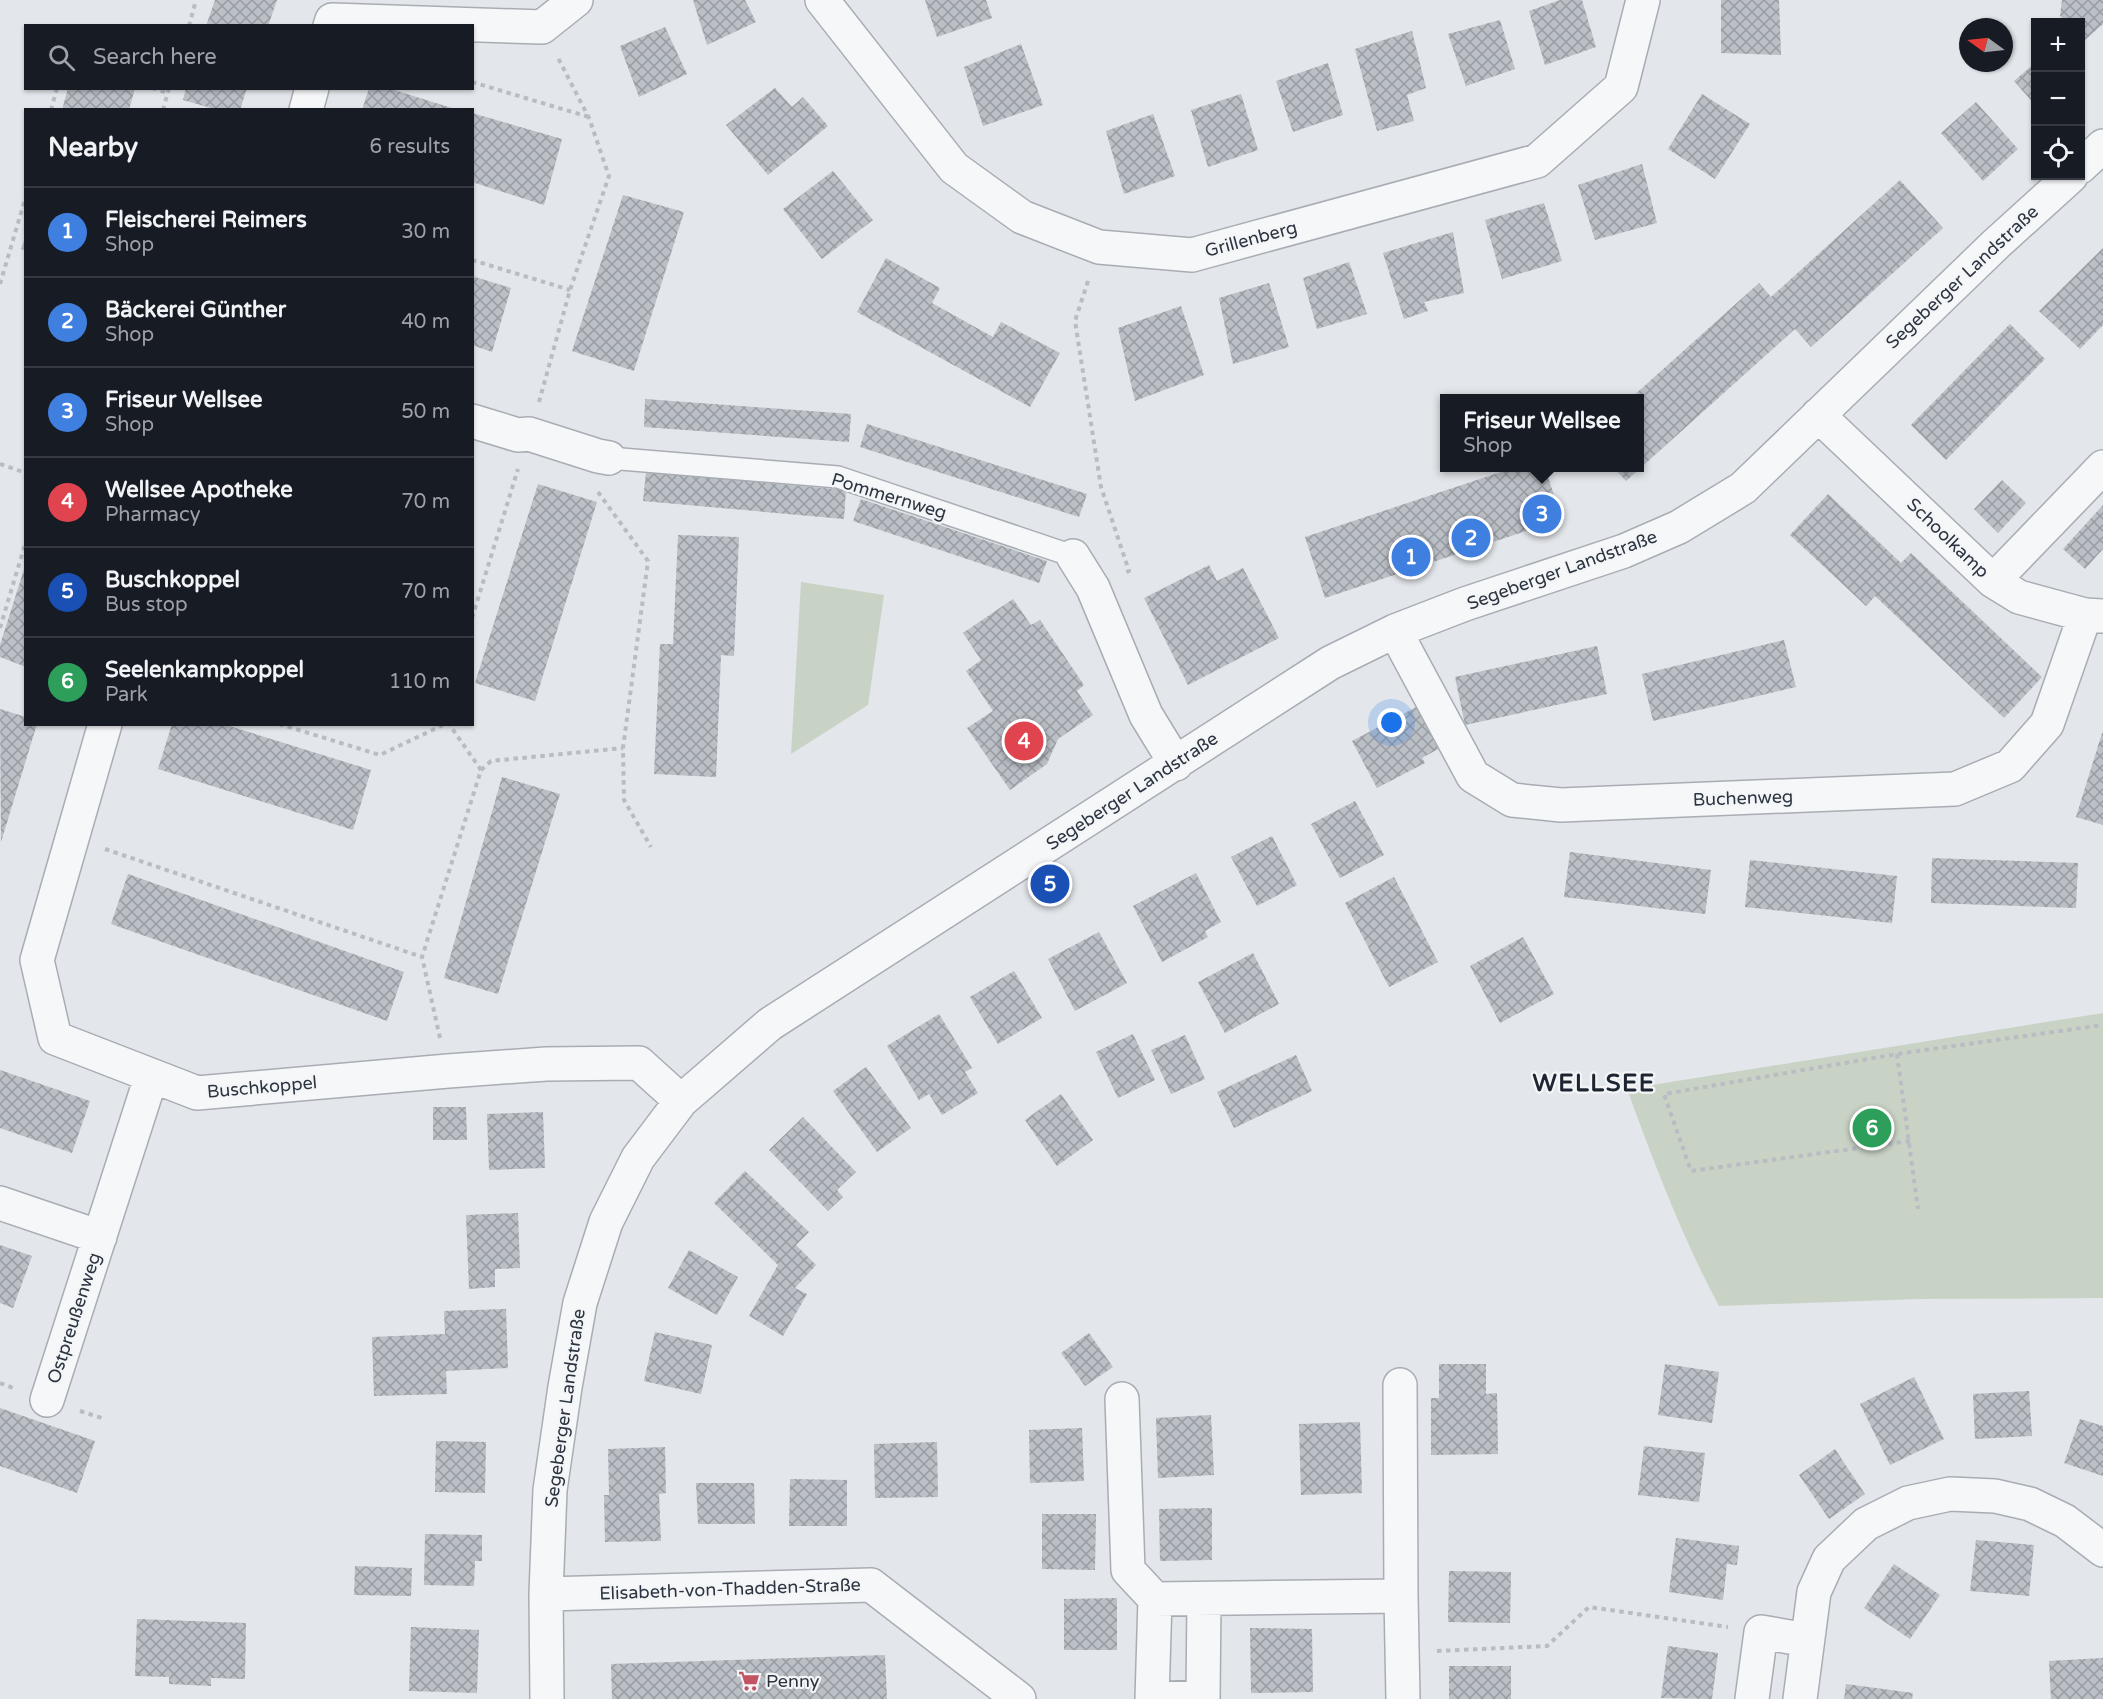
<!DOCTYPE html>
<meta charset="utf-8">
<style>
body{margin:0;font-family:"Varela Round",sans-serif;background:#242831;color:#f1f3f6}
.controls{position:absolute;right:18px;top:18px;display:grid;overflow:hidden;border-radius:0px;box-shadow:0 2px 4px #0004}
.controls button{width:54px;height:54px;display:grid;place-items:center;padding:0;border:0;border-bottom:2px solid #363941;background:#171b24;color:#f1f3f6;font:30px sans-serif}
.compass{position:absolute;left:1959px;top:18px;width:54px;height:54px;border-radius:50%;background:#171b24;box-shadow:0 2px 4px #0004;rotate:285deg}
.you{position:absolute;left:1392px;top:723px;width:21px;height:21px;margin:-15px;border:4px solid #fff;border-radius:50%;background:#1a73e8;box-shadow:0 0 0 9px #1a73e833}
.badge{display:grid;place-items:center;width:39px;height:39px;border-radius:50%;background:#2563eb;color:#fff;font-size:20px;font-weight:700}
.pin{position:absolute;translate:-50% -50%;border:3px solid #fff;box-shadow:0 2px 6px #0006}
.popup{position:absolute;left:1440px;top:394px;width:204px;height:78px;box-sizing:border-box;display:grid;place-content:center;border-radius:0px;background:#171b24;filter:drop-shadow(0 2px 4px #0005);font-size:20px;white-space:nowrap;color:#9ea1a6}
.popup b{font-size:22px;color:#f1f3f6}
.popup::after{content:'';position:absolute;left:50%;top:100%;margin-left:-12px;border:12px solid transparent;border-top-color:#171b24}
.list{margin:0;padding:0;list-style:none}
h2{display:flex;justify-content:space-between;align-items:center;height:78px;margin:0;padding:0 24px;font-size:26px}
h2 small{font-size:20px;font-weight:400;color:#9ea1a6}
.list li{display:grid;grid-template-columns:39px 1fr auto;gap:18px;align-items:center;box-sizing:border-box;height:90px;padding:0 24px;border-top:2px solid #363941}
.list b{display:block;font-size:22px;white-space:nowrap}
.list p{margin:0;font-size:20px;white-space:nowrap;color:#9ea1a6}
.list em{font-size:20px;font-style:normal;color:#9ea1a6}
.icon{flex:none;width:33px;height:33px;fill:none;stroke:currentColor;stroke-width:2;stroke-linecap:round;stroke-linejoin:round}
.map{position:relative;flex:none;width:2103px;height:1699px;overflow:hidden}
.search{position:absolute;background:#171b24;box-shadow:0 2px 4px #0004;left:24px;top:24px;width:450px;height:66px;display:flex;align-items:center;gap:15px;box-sizing:border-box;padding:0 21px;border-radius:0px;color:#9ea1a6;font-size:22px}
.panel{position:absolute;background:#171b24;box-shadow:0 2px 4px #0004;left:24px;top:108px;width:450px;height:618px;border-radius:0px}
.map>svg:first-child{display:block}
</style>
<div class="map">
<svg width="2103" height="1699" viewBox="0 0 2103 1699">
<defs>
<pattern id="building-cross-hatch" width="8" height="8" patternUnits="userSpaceOnUse" patternTransform="scale(1.5)"><rect width="8" height="8" fill="#bbbfc6"/><path d="M0 0l8 8M0 8l8-8" fill="none" stroke="#989ca2"/></pattern>
</defs>
<rect width="100%" height="100%" fill="#e3e6ea"/>
<!-- green -->
<path fill="#c9d3c5" d="M801,582l83,13 -16,110 -77,49z
M2103,1013v285l-184,1 -200,7c-37,-69 -65,-143 -92,-217z"/>
<!-- building -->
<path fill="url(#building-cross-hatch)" d="M215,0h62l-9,26h-62z
M693,0h52l11,22 -49,23z
M925,0h61l6,18 -55,19z
M1560,0h22l14,47 -51,18 -16,-54z
M1721,0h58l2,55 -60,-2z
M2062,0h41v24l-18,16 -5,-4v-14h-13l-7,-6z
M1500,20l15,49 -49,17 -18,-52z
M665,27l22,47 -48,23 -19,-51z
M1412,31l14,57 -19,7 7,26 -37,10 -22,-82z
M1021,44l22,61 -60,21 -19,-59z
M2036,62v44l-22,-25z
M1328,63l15,52 -50,17 -17,-51z
M68,88h67l-6,22h-67z
M186,88h61l-7,22h-22l-35,-10z
M369,88h19l70,22h-96z
M775,88l17,19 11,-10 25,29 -60,49 -42,-50z
M1241,94l17,56 -50,17 -17,-57z
M1702,94l48,30 -35,55 -47,-30z
M1976,102l42,47 -35,32 -42,-48z
M472,113l90,26 -18,66 -72,-23z
M1153,114l22,62 -51,18 -18,-63z
M1642,164l15,59 -62,17 -17,-55z
M833,171l40,49 -51,39 -39,-50z
M1900,180l43,48 -132,119 -16,-18 -169,152 -12,-13h26v-70h-9l128,-115 12,14z
M623,195l61,17 -50,159 -62,-20z
M1544,203l18,58 -60,18 -17,-59z
M1453,232l11,61 -40,9 4,9 -24,8 -21,-66z
M26,235v16l-5,-2z
M2103,248v77l-23,24 -41,-38z
M886,258l54,30 -8,15 61,34 8,-15 59,31 -30,54 -173,-95z
M1349,262l18,52 -50,15 -14,-51z
M472,276l39,12 -19,64 -20,-7z
M1269,283l20,64 -56,17 -14,-66z
M1181,306l23,69 -69,26 -17,-73z
M2010,324l35,35 -99,101 -35,-35z
M645,399l206,15 -2,28 -205,-15z
M867,424l220,70 -8,23 -219,-70z
M1513,468h32l17,51 -237,79 -20,-61z
M646,472l200,18 -2,29 -201,-18z
M2002,480l24,23 -28,30 -24,-24z
M538,484l59,18 -62,199 -60,-18z
M1828,494l73,69 10,-10 131,124 -38,41 -129,-122 -9,10 -76,-71z
M861,499l186,62 -8,22 -186,-62z
M2103,505v44l-18,20 -22,-20z
M678,535l61,2 -5,119 -13,-1 -5,122 -62,-3 6,-130h13z
M26,563v104l-26,-10v-12z
M1209,565l8,16 26,-13 36,70 -91,47 -44,-87z
M1013,599l18,26 9,-5 44,65 -7,6 16,24 -35,24 -11,25 -37,26 -43,-62 26,-17 -27,-40 15,-11 -18,-27z
M1784,640l12,47 -143,34 -11,-47z
M1597,646l10,48 -142,31 -10,-48z
M1418,706l22,42 -18,10 3,5 -48,25 -25,-47z
M0,709l26,8v7h11l-36,118z
M172,724h51l148,46 -18,60 -195,-61z
M2102,733h1v92l-27,-8z
M502,777l58,17 -62,200 -54,-16z
M1355,801l29,54 -44,23 -29,-54z
M1272,836l25,49 -40,21 -26,-49z
M1570,852l141,18 -6,44 -141,-17z
M1932,858l146,5 -2,45 -145,-5z
M1750,860l147,16 -5,47 -147,-16z
M1196,873l25,49 -16,9 3,6 -46,25 -29,-56z
M128,874l276,98 -17,49 -276,-97z
M1394,877l44,85 -49,25 -44,-84z
M1099,932l28,51 -52,28 -27,-52z
M1523,937l31,57 -54,29 -30,-57z
M1253,953l26,51 -54,29 -27,-51z
M1014,971l28,47 -44,26 -28,-47z
M939,1014l33,54 -7,4 13,21 -36,22 -13,-21 -10,6 -32,-54z
M1133,1034l22,46 -37,18 -22,-46z
M1185,1035l20,44 -34,15 -20,-44z
M1296,1055l16,36 -78,37 -17,-36z
M866,1067l45,61 -34,24 -44,-61z
M0,1070l90,31 -18,52 -72,-25z
M1061,1094l32,46 -36,26 -32,-46z
M433,1107h33l1,33h-34z
M543,1112l2,56 -56,2 -2,-56z
M803,1117l53,55 -19,18 6,7 -15,14 -59,-61z
M745,1171l64,61 -13,13 20,20 -21,23 12,6 -24,42 -34,-20 29,-51 -64,-62z
M518,1213l2,55 -25,1v18l-26,2 -3,-74z
M0,1245l32,11 -19,52 -13,-5z
M689,1250l49,27 -21,38 -49,-27z
M506,1309l2,59 -62,3 1,23 -73,2 -2,-59 73,-3 -1,-23z
M655,1332l57,13 -11,49 -57,-13z
M1089,1333l24,34 -28,19 -24,-33z
M1439,1364h47v30l11,-1 1,61 -67,1v-57h8z
M1665,1364l54,8 -7,51 -54,-8z
M1914,1377l30,62 -54,26 -30,-61z
M2029,1391l3,45 -57,3 -2,-45z
M0,1408l95,33 -18,52 -77,-27z
M1211,1415l3,60 -56,3 -2,-60z
M2080,1419l23,7v50l-39,-13z
M1360,1422l2,71 -61,2 -2,-71z
M1082,1428l2,53 -54,2 -1,-53z
M436,1441l50,1 -1,51 -50,-1z
M937,1442l1,55 -63,1 -1,-54z
M1644,1446l61,7 -6,49 -61,-7z
M665,1447l1,46 -7,1 2,47 -56,1 -1,-47h5l-1,-46z
M1835,1449l30,45 -36,25 -30,-44z
M790,1479l57,1v46h-58z
M696,1483h58l1,41h-57z
M1212,1508v52l-52,1 -1,-52z
M1042,1514h54l-1,56 -53,-1z
M425,1534l57,1v26h-7l-1,25 -50,-1z
M1676,1538l63,8 -2,19 -10,-1 -4,36 -54,-8z
M1976,1540l58,5 -5,51 -59,-5z
M1894,1564l46,31 -30,44 -46,-31z
M355,1566l57,2 -1,28 -57,-1z
M1449,1571l62,1 -1,51 -62,-1z
M1117,1598v52h-53v-51z
M137,1619l109,4 -1,56 -34,-1v8l-42,-2v-7l-34,-1z
M411,1627l68,3 -2,63 -68,-2z
M1250,1628l62,1 1,63 -62,1z
M1668,1646l50,7 -6,46 -51,-1z
M885,1655l2,44h-275l-1,-35z
M2103,1658v41h-52l-2,-38z
M1449,1666h62v33h-62z
M1846,1684l67,9 -1,6h-68z"/>
<g fill="none" stroke-linecap="round" stroke-linejoin="round">
<defs>
<path id="lane" d="M609,458l229,19 235,79"/>
<path id="street" d="M822,0l132,168 68,49 77,30 93,8 345,-94 84,-74 22,-87
M330,26l2,-6 210,7 34,-27
M306,110l6,-22
M2080,167l23,-21
M1818,415l175,166 26,16 66,18 18,1
M472,421l46,14 11,-1 69,22 11,2
M1073,556l20,32 53,127 30,49
M1993,581l110,-114
M1395,631l78,145 39,24 49,5 394,-16 55,-23 37,-42 38,-109
M105,724l-68,236 18,78 142,55 251,-22 98,-7 93,-1 42,38
M0,1203l100,34
M1400,1385l1,211
M1122,1399l6,171 27,29
M47,1400l104,-323
M546,1594l325,-9 148,114
M547,1699l-1,-105 4,-104 15,-103 15,-84 26,-81 32,-64 43,-57 89,-77 560,-361 65,-32 70,-27 159,-53 55,-24 64,-39 253,-244 75,-68
M1152,1699l3,-100 246,-3 2,103
M1153,1699l50,-2 1,-98
M1752,1699l9,-67 46,8
M1800,1699l14,-107 15,-33 37,-35 42,-21 42,-9 45,2 35,8 35,17 38,29"/>
</defs>
<!-- lane casing -->
<use href="#lane" stroke="#a8adb4" stroke-width="24"/>
<!-- street casing -->
<use href="#street" stroke="#a8adb4" stroke-width="36"/>
<!-- path -->
<path stroke="#b9bcc2" stroke-width="4" stroke-dasharray="4.5 4.5" stroke-linecap="butt" d="M189,26l7,-26
M472,82l117,35
M152,88l16,5
M51,110l6,-22
M163,110l6,-22
M472,260l98,30
M1088,281l-13,40 26,166 28,84 -5,2
M0,284l26,-88
M539,402l31,-112 39,-114 -20,-58 -32,-62
M0,464l26,9
M598,492l50,69 -25,187 1,52 27,47
M472,618l46,-149
M0,628l26,-87
M279,724l101,31 65,-31
M481,770l10,-9 132,-13
M105,849l317,108
M440,1038l-18,-81 59,-187 -32,-46
M1897,1054l21,155
M1910,1141l-219,30 -27,-77 233,-40 206,-29
M0,1383l13,5
M80,1411l22,7
M1437,1651l110,-5 42,-39 139,20"/>
<!-- lane -->
<use href="#lane" stroke="#f6f7f9" stroke-width="21"/>
<!-- street -->
<use href="#street" stroke="#f6f7f9" stroke-width="33"/>
</g>
<!-- icons -->
<defs>
<symbol id="supermarket-bare" viewBox="-9 -9 18 18"><path d="M-6-5.5h2.5l.6 2H6L4.5 2H-2.5L-4.4-4H-6ZM-1.5 3.2a1.3 1.3 0 1 0 .1 0ZM3 3.2a1.3 1.3 0 1 0 .1 0Z" fill="#c35464" stroke="#f3f5f7" stroke-width="2.5" paint-order="stroke"/></symbol>
</defs>
<g fill-rule="evenodd">
<use href="#supermarket-bare" x="734" y="1666" width="30" height="30"/>
</g>
<g text-anchor="middle" stroke-width="4.5" stroke-linejoin="round" paint-order="stroke">
<!-- street labels -->
<g font-size="18" fill="#2c3441" stroke="#f3f5f7">
<text transform="translate(1251 239) rotate(-15)" y="6">Grillenberg</text>
<text transform="translate(1962 277) rotate(-43)" y="6">Segeberger Landstraße</text>
<text transform="translate(889 496) rotate(17)" y="6">Pommernweg</text>
<text transform="translate(1948 538) rotate(44)" y="6">Schoolkamp</text>
<text transform="translate(1562 570) rotate(-20)" y="6">Segeberger Landstraße</text>
<text transform="translate(1132 791) rotate(-33)" y="6">Segeberger Landstraße</text>
<text transform="translate(1743 798) rotate(-2)" y="6">Buchenweg</text>
<text transform="translate(262 1087) rotate(-5)" y="6">Buschkoppel</text>
<text transform="translate(74 1318) rotate(-72)" y="6">Ostpreußenweg</text>
<text transform="translate(565 1408) rotate(-82)" y="6">Segeberger Landstraße</text>
<text transform="translate(730 1589) rotate(-2)" y="6">Elisabeth-von-Thadden-Straße</text>
</g>
<!-- poi labels -->
<g font-size="18" fill="#2c3441" stroke="#f3f5f7" text-anchor="start">
<text x="766" y="1687">Penny</text>
</g>
<!-- district labels -->
<g font-size="24" font-weight="bold" letter-spacing="1.5" fill="#1e2532" stroke="#f3f5f7">
<text x="1594" y="1091">WELLSEE</text>
</g>
</g>
</svg>
<div class="controls">
<button>+</button>
<button>−</button>
<button><svg class="icon" aria-label="locate" viewBox="0 0 24 24"><circle cx="12" cy="12" r="6"/><path d="M12 2v4M12 18v4M2 12h4M18 12h4"/></svg></button>
</div>
<svg class="compass" viewBox="-18 -18 36 36"><path d="M0-13l5 13h-10z" fill="#e53935"/><path d="M0 13l5-13h-10z" fill="#9ea1a6"/></svg>
<div class="you"></div>
<div class="pin badge" style="left:1411px;top:557px;background:#3f7fe0">1</div>
<div class="pin badge" style="left:1471px;top:538px;background:#3f7fe0">2</div>
<div class="pin badge" style="left:1542px;top:514px;background:#3f7fe0">3</div>
<div class="popup"><b>Friseur Wellsee</b>Shop</div>
<div class="pin badge" style="left:1024px;top:741px;background:#e0444e">4</div>
<div class="pin badge" style="left:1050px;top:884px;background:#1a4fb4">5</div>
<div class="pin badge" style="left:1872px;top:1128px;background:#2e9e5b">6</div>
<div class="search"><svg class="icon" aria-label="search" viewBox="0 0 24 24"><circle cx="10" cy="10" r="6"/><path d="M15 15l6 6"/></svg>Search here</div>
<section class="panel">
<h2>Nearby<small>6 results</small></h2>
<ul class="list">
<li><span class="badge" style="background:#3f7fe0">1</span><div><b>Fleischerei Reimers</b><p>Shop</p></div><em>30 m</em></li>
<li><span class="badge" style="background:#3f7fe0">2</span><div><b>Bäckerei Günther</b><p>Shop</p></div><em>40 m</em></li>
<li><span class="badge" style="background:#3f7fe0">3</span><div><b>Friseur Wellsee</b><p>Shop</p></div><em>50 m</em></li>
<li><span class="badge" style="background:#e0444e">4</span><div><b>Wellsee Apotheke</b><p>Pharmacy</p></div><em>70 m</em></li>
<li><span class="badge" style="background:#1a4fb4">5</span><div><b>Buschkoppel</b><p>Bus stop</p></div><em>70 m</em></li>
<li><span class="badge" style="background:#2e9e5b">6</span><div><b>Seelenkampkoppel</b><p>Park</p></div><em>110 m</em></li>
</ul>
</section>
</div>
